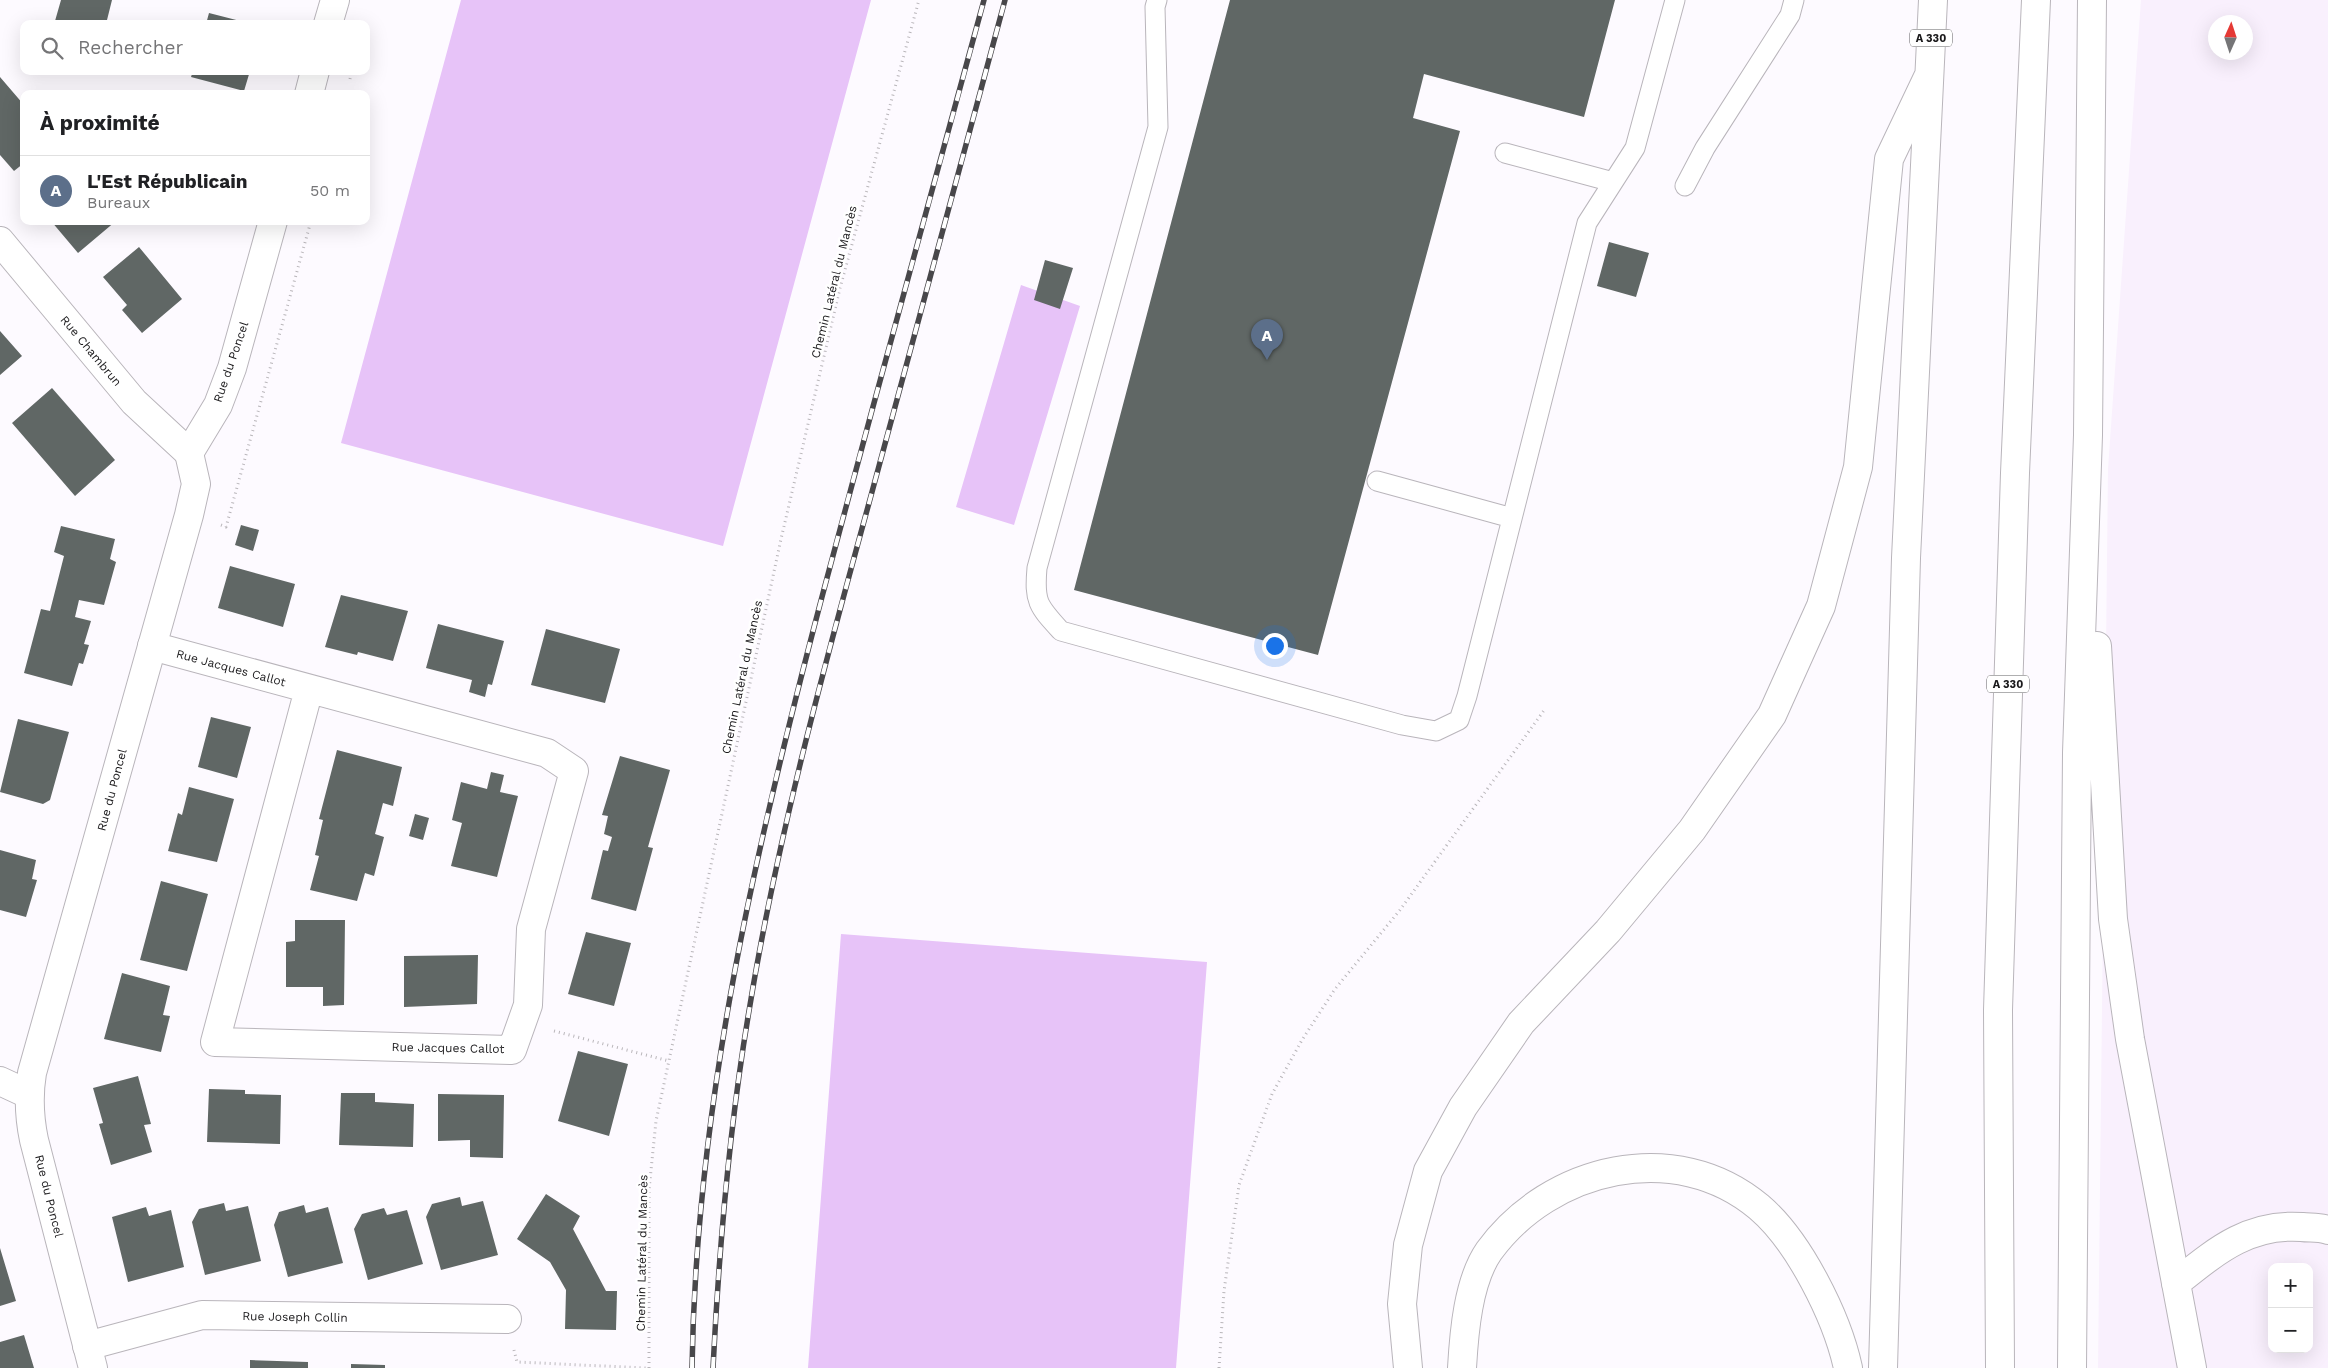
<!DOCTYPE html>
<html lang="fr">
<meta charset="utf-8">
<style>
body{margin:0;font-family:"Work Sans",sans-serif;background:#f2f2f2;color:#202124}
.controls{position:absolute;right:15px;bottom:15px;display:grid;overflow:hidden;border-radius:10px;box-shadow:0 5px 20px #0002}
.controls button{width:45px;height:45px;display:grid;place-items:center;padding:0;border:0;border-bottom:1px solid #e0e0e0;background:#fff;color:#202124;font:25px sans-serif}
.compass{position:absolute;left:2208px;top:15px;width:45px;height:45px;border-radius:50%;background:#fff;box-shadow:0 5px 20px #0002;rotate:3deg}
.you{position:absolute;left:1274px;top:645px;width:18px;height:18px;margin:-12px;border:4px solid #fff;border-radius:50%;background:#1a73e8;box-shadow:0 0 0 8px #1a73e833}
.badge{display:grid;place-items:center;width:32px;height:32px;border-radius:50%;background:#db2777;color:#fff;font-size:16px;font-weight:700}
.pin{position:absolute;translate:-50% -41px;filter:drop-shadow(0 1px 2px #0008)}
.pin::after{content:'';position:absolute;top:26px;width:18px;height:15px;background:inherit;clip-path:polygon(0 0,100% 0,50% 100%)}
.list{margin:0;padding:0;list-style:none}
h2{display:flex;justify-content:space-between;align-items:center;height:65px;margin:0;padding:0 20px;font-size:21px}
h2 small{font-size:16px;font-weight:400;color:#757577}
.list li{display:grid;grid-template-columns:32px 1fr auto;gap:15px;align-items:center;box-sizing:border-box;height:70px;padding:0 20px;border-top:1px solid #e0e0e0}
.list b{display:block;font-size:19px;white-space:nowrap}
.list p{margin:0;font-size:16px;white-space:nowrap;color:#757577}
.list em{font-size:16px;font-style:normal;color:#757577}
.icon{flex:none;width:28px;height:28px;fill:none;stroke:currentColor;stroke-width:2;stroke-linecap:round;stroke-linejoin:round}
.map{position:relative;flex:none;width:2328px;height:1368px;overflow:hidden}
.search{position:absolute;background:#fff;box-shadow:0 5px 20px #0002;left:20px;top:20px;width:350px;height:55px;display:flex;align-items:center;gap:12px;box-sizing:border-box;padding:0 18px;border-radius:10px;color:#757577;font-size:19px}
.panel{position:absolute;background:#fff;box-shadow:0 5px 20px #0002;left:20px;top:90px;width:350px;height:135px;border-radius:10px}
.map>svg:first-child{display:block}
</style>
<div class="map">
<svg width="2328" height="1368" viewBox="0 0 2328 1368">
<rect width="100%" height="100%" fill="#fdfaff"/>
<!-- built -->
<path fill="#f9f0fd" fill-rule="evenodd" d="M2141,0h187v1368h-230l10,-899zM2216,22h30v30h-30zM2272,1267h37v82h-37z"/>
<!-- green -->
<path fill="#e7c3f8" d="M461,0h410l-148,546 -382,-103z
M1021,285l59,21 -66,219 -58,-18z
M841,934l366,28 -31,406h-368z"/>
<!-- building -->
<path fill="#606765" d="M61,0h51l-6,24h-43l-8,-3z
M1230,0h385l-31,117 -160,-43 -11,44 47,13 -142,524 -244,-65z
M209,13l39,10v1h-42z
M193,71h57l-6,20 -53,-14z
M0,77l24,28v58l-10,8 -14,-16z
M51,221h65l-38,32z
M1609,242l40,11 -13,44 -39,-11z
M139,247l43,52 -40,34 -20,-23 5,-5 -24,-28z
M1045,260l28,8 -13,41 -26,-9z
M0,331l22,25 -22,19z
M52,388l63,72 -40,36 -63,-73z
M241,525l18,5 -6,21 -18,-6z
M61,526l54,13 -5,20 6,3 -12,43 -25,-5 -4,17 16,4 -7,23 5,1 -6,19 -4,-1 -7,23 -48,-13 17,-64 9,2 14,-55 -10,-4z
M230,566l65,18 -12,43 -65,-19z
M341,595l67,16 -15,50 -35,-9 -1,3 -32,-8z
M438,624l66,17 -12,44 -4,-1 -3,13 -16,-5 3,-12 -46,-12z
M546,629l74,20 -15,54 -74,-18z
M211,717l40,10 -14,51 -39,-11z
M18,719l51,13 -19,68 -7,4 -43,-12z
M337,750l65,17 -9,39 -10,-3 -8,31 9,3 -10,39 -9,-3 -8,28 -47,-11 9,-34 -4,-1 8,-35 -4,-1z
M620,756l50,14 -22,77 5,1 -17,63 -45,-12 12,-49 5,1 4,-14 -8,-3 4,-18 -6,-1z
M491,772l13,3 -4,17 18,4 -21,81 -46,-11 11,-43 -10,-3 9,-38 26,7z
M189,787l45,12 -17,63 -49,-11 10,-38 4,2z
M415,814l14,4 -6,22 -14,-4z
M0,850l36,10 -4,19 5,1 -11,37 -26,-7z
M161,881l47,13 -21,77 -47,-11z
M295,920h50l-1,85 -21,1v-19h-37v-45l9,-1z
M586,932l45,11 -17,63 -46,-12z
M478,955l-1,49 -73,3v-51z
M122,973l48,13 -7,29 7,1 -9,36 -57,-13z
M578,1051l50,13 -19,72 -51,-15z
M138,1076l13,48 -7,1 8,27 -41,13 -12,-41 4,-1 -10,-35z
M209,1089l36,1v4l36,1 -1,49 -73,-2z
M341,1093h34v9l39,2 -1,43 -74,-2z
M438,1094l66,1 -1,63 -33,-1v-17l-32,1z
M546,1194l34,22 -7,13 33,62h11l-1,39 -51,-1 1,-39 -16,-28 -33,-23z
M460,1197l2,9 21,-5 15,54 -57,15 -15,-53 6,-13z
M224,1203l2,8 22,-5 13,55 -56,14 -13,-53 7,-13z
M304,1205l2,8 22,-6 15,56 -55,14 -14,-52 5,-13z
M146,1207l3,9 22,-6 13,57 -56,15 -16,-65z
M384,1208l3,7 20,-5 16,54 -55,16 -14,-51 8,-15z
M0,1248l16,53 -16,5z
M24,1335l10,33h-34v-26z
M250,1360l58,2v6h-58z
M351,1364l34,1v3h-34z"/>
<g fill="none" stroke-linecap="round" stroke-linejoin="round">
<defs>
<path id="service" d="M1157,0l-2,7 3,120 -121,441c-3,34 1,38 24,63l341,94 34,6 23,-11 8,-24 120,-473 48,-75 40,-148
M1505,153l108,29
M1685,186l20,-38 85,-133 4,-15
M1377,481l135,37"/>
<path id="minor" d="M0,241l134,161 55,51
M152,646l395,107 27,18 -43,158 -3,76 -16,45 -297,-8 94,-353
M0,1081l28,13
M87,1346l115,-31 305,4"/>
<path id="tertiary" d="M328,24l7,-24
M309,94l6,-23
M93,1368l-59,-228c-5,-24 -6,-43 -2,-67l157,-558 7,-31 -7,-31 29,-48 14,-37 41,-147"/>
<path id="secondary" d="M2192,1368l-16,-85c39,-31 72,-60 126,-56 8,1 18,0 26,3"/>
<path id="motorway" d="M2097,646l16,273 17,120 46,244
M1408,1368l-6,-64 6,-59 20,-74 35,-64 58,-84 87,-92 84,-101 80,-115 49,-109 37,-139 31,-308 40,-84
M1462,1368c2,-35 6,-87 27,-117 61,-84 187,-114 270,-44 40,34 78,110 89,161
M1883,1368l23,-810 27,-558
M2000,1368l-2,-358 17,-537 21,-473
M2072,1368l5,-615 11,-318 4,-435"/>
</defs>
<!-- service casing -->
<use href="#service" stroke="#b9b5bb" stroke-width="21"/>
<!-- minor casing -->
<use href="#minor" stroke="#b9b5bb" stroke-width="30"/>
<!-- tertiary casing -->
<use href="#tertiary" stroke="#b9b5bb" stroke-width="30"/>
<!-- secondary casing -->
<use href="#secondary" stroke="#b9b5bb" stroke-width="30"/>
<!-- motorway casing -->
<use href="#motorway" stroke="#b9b5bb" stroke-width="30"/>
<!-- path -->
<path stroke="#b9b6ba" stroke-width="3" stroke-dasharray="1 4" stroke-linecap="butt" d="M350,79l2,-8
M221,525l5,2 85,-306
M554,1031l115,30
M514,1350l3,12 129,6
M649,1368v-178l7,-69 125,-582 59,-251 79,-288
M1219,1368l5,-77 15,-106 33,-91 30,-54 33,-51 65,-79 145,-201"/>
<!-- service -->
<use href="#service" stroke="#fff" stroke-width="19"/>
<!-- minor -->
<use href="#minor" stroke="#fff" stroke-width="28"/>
<!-- tertiary -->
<use href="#tertiary" stroke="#fff" stroke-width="28"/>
<!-- secondary -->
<use href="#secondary" stroke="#fff" stroke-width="28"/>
<!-- motorway -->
<use href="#motorway" stroke="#fff" stroke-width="28"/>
<defs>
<path id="rail" d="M692,1368c4,-269 66,-531 135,-790 51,-193 105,-385 157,-578
M713,1368c6,-120 16,-239 36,-357 28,-172 74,-340 120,-508 45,-167 91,-335 136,-503"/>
</defs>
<!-- rail casing -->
<use href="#rail" stroke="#48474a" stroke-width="5.5"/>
<!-- rail -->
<use href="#rail" stroke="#fff" stroke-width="4" stroke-dasharray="11" stroke-linecap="butt"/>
</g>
<g text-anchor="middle" stroke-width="5" stroke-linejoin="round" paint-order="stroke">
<!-- shield labels -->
<g fill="#fff" stroke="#5f5f60" stroke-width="1">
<rect x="1910" y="29.5" width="42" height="17" rx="4"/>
<rect x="1987" y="675.5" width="42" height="17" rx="4"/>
</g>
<g font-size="11" font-weight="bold" fill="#1b1a1c">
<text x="1931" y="42">A 330</text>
<text x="2008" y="688">A 330</text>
</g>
<!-- street labels -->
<g font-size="12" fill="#1b1a1c" stroke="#fff">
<text transform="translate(834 282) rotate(-76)" y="4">Chemin Latéral du Mancès</text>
<text transform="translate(91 351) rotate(50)" y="4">Rue Chambrun</text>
<text transform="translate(231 362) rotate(-71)" y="4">Rue du Poncel</text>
<text transform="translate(231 668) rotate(15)" y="4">Rue Jacques Callot</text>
<text transform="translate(742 677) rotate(-78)" y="4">Chemin Latéral du Mancès</text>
<text transform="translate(112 790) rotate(-75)" y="4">Rue du Poncel</text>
<text transform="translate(448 1048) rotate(1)" y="4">Rue Jacques Callot</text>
<text transform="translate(49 1196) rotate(76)" y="4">Rue du Poncel</text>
<text transform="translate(642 1253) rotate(-89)" y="4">Chemin Latéral du Mancès</text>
<text transform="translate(295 1317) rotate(1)" y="4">Rue Joseph Collin</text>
</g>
</g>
</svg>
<div class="controls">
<button>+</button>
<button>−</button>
</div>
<svg class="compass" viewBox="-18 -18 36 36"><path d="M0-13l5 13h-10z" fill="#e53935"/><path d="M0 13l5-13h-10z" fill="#757577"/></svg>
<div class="you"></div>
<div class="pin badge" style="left:1267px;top:360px;background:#5c6f8a">A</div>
<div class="search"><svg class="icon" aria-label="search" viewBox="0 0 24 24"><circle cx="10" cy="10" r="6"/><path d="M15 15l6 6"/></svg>Rechercher</div>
<section class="panel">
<h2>À proximité<small></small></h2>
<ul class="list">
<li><span class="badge" style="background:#5c6f8a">A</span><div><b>L'Est Républicain</b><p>Bureaux</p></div><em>50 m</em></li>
</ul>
</section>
</div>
